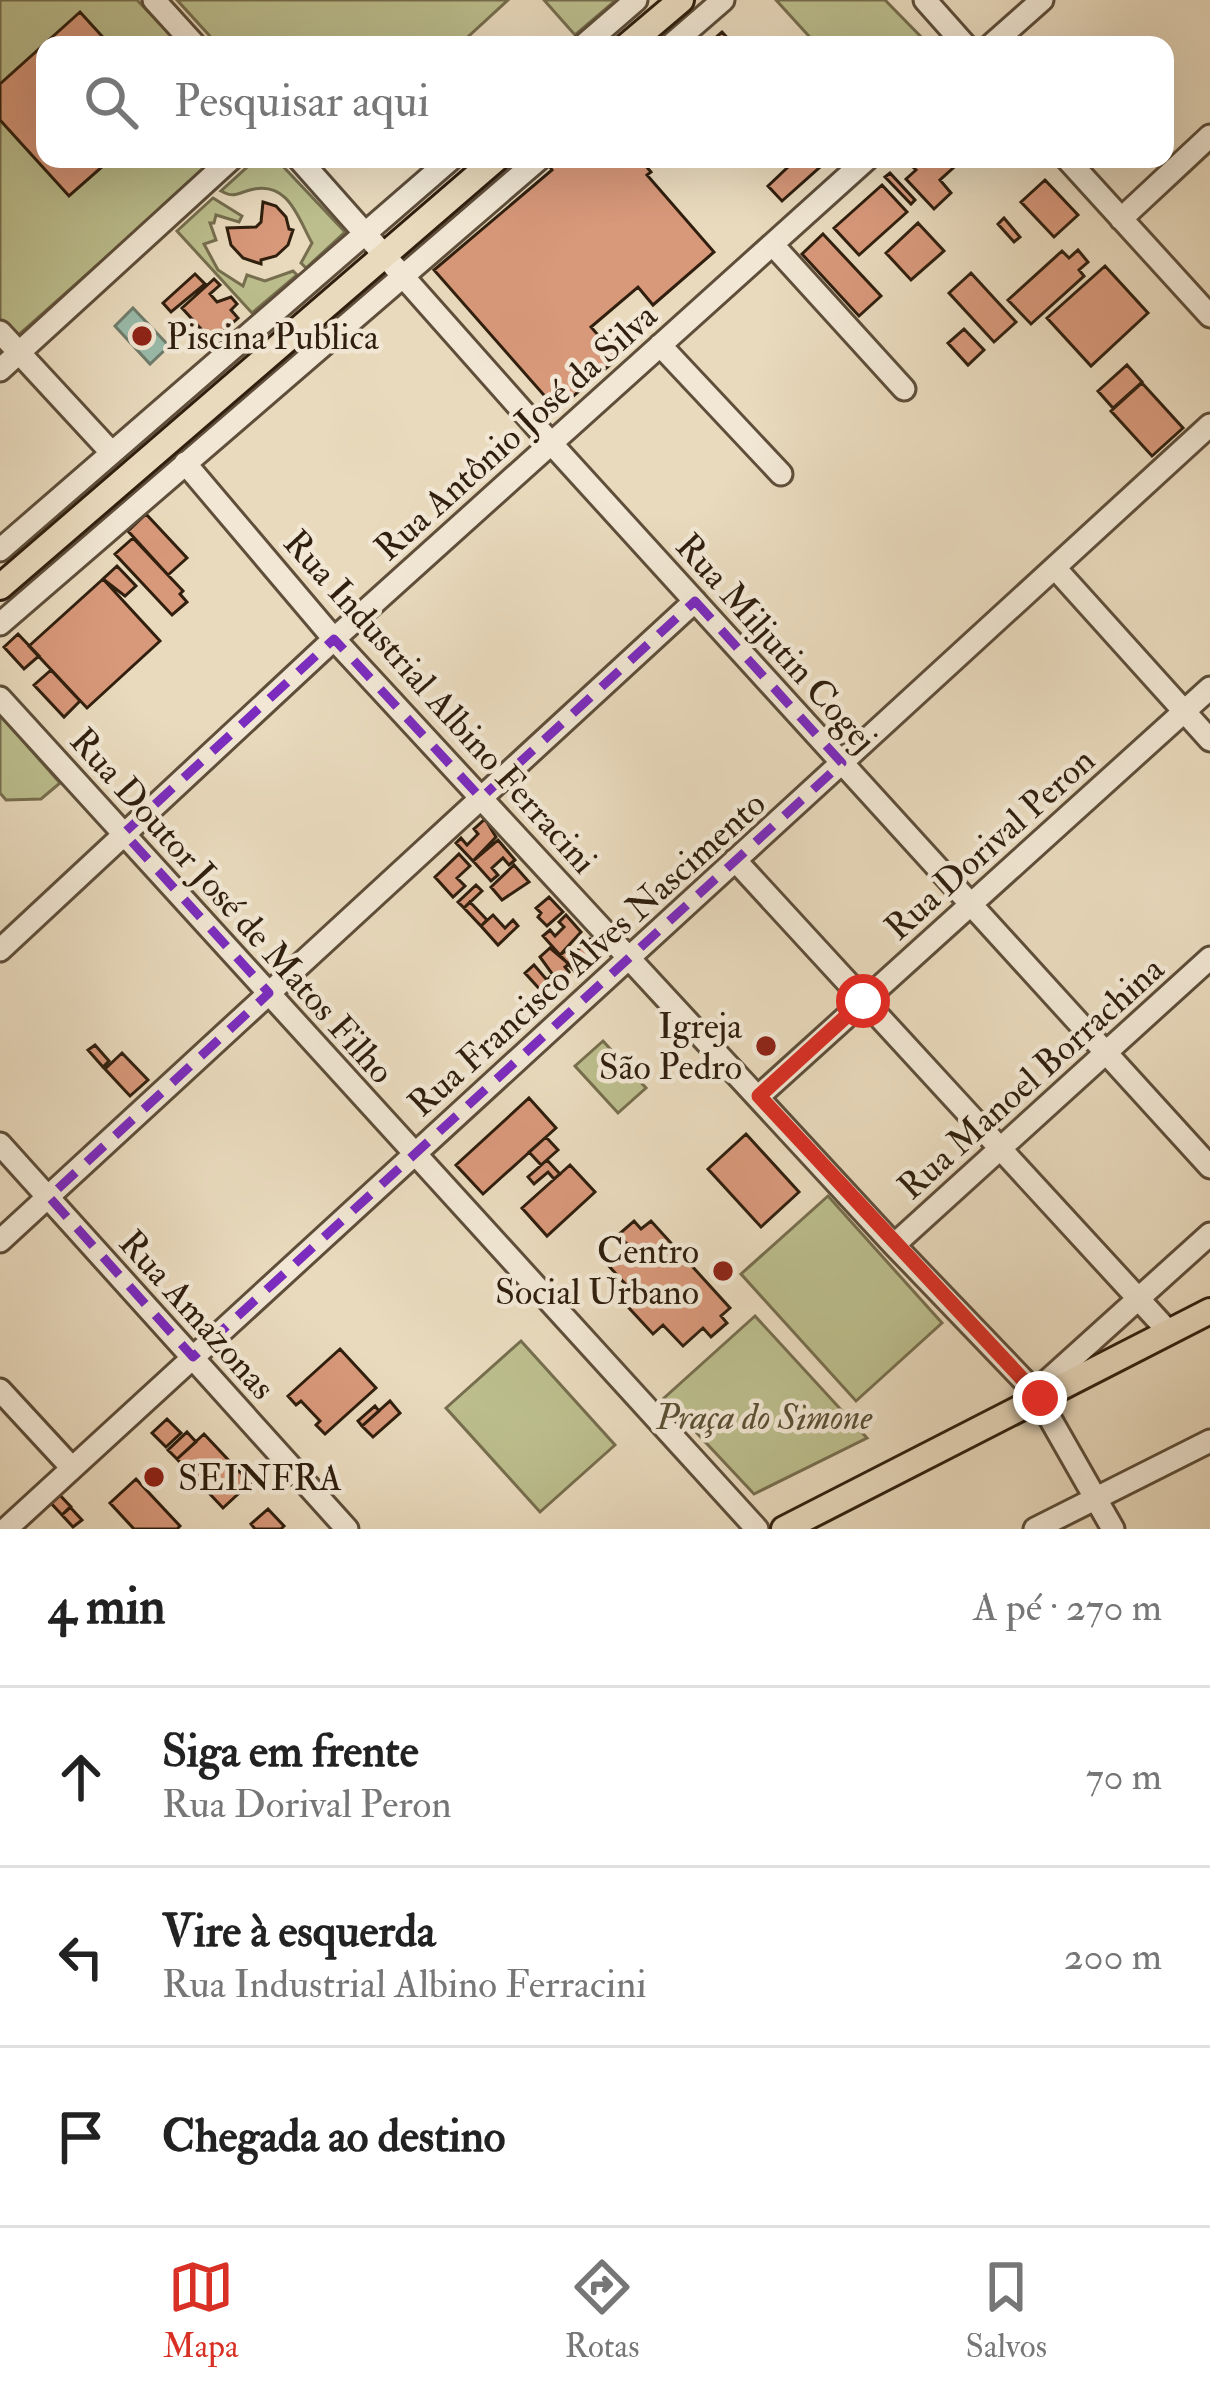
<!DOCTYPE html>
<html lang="pt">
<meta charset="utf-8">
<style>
body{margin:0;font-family:"IM FELL Double Pica",serif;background:#f2f2f2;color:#222}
.stop{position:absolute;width:36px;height:36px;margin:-27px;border:9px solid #d93025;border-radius:50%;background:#fff}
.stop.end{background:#d93025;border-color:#fff;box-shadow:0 3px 12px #0008}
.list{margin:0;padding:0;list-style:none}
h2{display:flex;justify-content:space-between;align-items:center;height:156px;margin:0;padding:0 48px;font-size:51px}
h2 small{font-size:39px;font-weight:400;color:#767676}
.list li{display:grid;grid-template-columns:78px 1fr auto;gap:36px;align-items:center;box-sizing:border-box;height:180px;padding:0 48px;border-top:3px solid #e0e0e0}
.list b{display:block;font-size:45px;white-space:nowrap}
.list p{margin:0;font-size:39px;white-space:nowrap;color:#767676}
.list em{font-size:39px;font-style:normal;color:#767676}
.icon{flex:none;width:66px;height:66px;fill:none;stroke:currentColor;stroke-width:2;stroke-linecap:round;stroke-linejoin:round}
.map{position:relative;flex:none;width:1210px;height:1529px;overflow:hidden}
.search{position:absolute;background:#fff;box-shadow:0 12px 48px #0002;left:36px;right:36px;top:36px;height:132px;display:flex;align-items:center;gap:30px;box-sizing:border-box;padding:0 42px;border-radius:24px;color:#767676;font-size:45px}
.sheet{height:696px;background:#fff}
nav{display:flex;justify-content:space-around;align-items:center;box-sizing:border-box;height:168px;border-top:3px solid #e0e0e0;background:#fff;font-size:33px;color:#767676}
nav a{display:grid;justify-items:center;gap:6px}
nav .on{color:#d93025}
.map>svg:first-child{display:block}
</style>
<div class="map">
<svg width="1210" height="1529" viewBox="0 0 1210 1529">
<rect width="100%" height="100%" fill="#e9dabd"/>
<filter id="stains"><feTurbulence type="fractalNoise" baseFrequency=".00167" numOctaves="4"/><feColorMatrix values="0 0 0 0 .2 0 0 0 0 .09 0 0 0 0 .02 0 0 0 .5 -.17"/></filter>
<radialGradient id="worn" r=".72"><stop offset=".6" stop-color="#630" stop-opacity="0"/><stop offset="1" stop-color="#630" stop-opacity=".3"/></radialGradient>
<!-- green -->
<path fill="#bcbe8d" stroke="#766e4e" stroke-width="3" d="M0,0h137l43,45h-135v114h172l-201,178 -16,-17z
M177,0h331l-49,45h-241z
M544,0h72l-41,35z
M776,0h109l44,45h-112z
M256,159h20l69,73 -39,36 -5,-5 11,-20c-13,-22 -23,-64 -62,-53 -14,4 -16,8 -29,1z
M213,198l29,18 -3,6 -23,-7 -2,8h-4l6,17 -12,4 14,26 25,16 4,-11 18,6 28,-10 4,4 -45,38 -75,-82z
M0,715l60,68 -19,16 -35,1 -6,-7z
M603,1041l43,47 -28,25 -43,-47z
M828,1196l114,127 -86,78 -115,-127z
M755,1316l112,122 -113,56 -90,-96z
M521,1341l94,104 -75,67 -94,-104z"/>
<!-- water -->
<path fill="#99bbab" stroke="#6f7d6c" stroke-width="3" d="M133,308l36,38 -19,18 -35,-38z"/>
<!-- building -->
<path fill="#d8987a" stroke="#301f0e" stroke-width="3" d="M80,12l30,33h-65v114h66l-42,37 -69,-76v-36z
M722,32l12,13h-27z
M559,159h81l11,13 -4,3 67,77 -61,53 -15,-18 -47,40 27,31 -61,52 -123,-140 118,-100 -2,-3z
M780,159h33l7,8 -38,34 -14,-15 20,-19z
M915,159h48l-23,21 11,13 -17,16 -28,-30 10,-9 -6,-6z
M890,173l25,27 -4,4 -26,-27z
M1045,180l33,35 -24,22 -33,-35z
M882,185l25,27 -48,43 -25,-27z
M263,202l13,4 10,11 3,12 4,1 -5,15 -12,11 -15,4v4l-18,-6 -12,-13 -4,-17 29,-1 5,-5z
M1004,218l16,19 -6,5 -16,-18z
M918,223l26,28 -33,29 -25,-27z
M823,234l58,62 -22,20 -57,-62z
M1078,250l10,12 -9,8 5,6 -53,48 -23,-24 54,-49 7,7z
M1105,266l43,47 -57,53 -44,-48z
M971,273l45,49 -22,20 -45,-49z
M195,274l10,10 -34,28 -8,-9z
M214,279l6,6 -10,9 7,8 14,-5 6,7 -6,6 7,8 -26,23 -30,-33z
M964,329l20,21 -16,15 -20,-22z
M1127,365l15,17 -29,26 -15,-17z
M1142,383l41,45 -31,28 -41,-45z
M146,514l41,44 -19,17 -40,-44z
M133,538l50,53 -3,3 7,8 -15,13 -57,-61z
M117,566l19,20 -11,10 -22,-17z
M103,579l57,62 -73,67 -58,-62z
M18,634l21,22 -15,13 -20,-22z
M51,670l29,31 -16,16 -30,-32z
M485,819l11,18 -23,24 -17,-18 5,-5 6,7 11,-11 -4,-5z
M498,840l17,20 -6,5 -6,-7 -11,10 6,7 -7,6 -18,-20z
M459,854l11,12 -13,12 8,8 -12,11 -18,-20z
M514,865l15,17 -27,18 -11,-13z
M476,885l6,6 -18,17 -6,-6z
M549,897l14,15 -16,14 -9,-9 3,-4 -5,-5z
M470,902l17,18 -6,6 -17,-18z
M493,915l12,13 8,-8 5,6 -20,19 -17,-19z
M566,915l15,17 -21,23 -17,-19 7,-6 5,6 9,-9 -5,-5z
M590,939l13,14 -6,6 -4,-5 -12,11 -9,-10z
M550,948l19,16 -4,3 4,5 -11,10 -18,-25z
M565,951l18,21 -4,4 -19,-21z
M534,965l13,15 5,-5 6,7 -14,12 -19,-21z
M95,1045l14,16 -6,6 -15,-17z
M122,1053l26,27 -18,16 -25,-27z
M529,1098l27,30 -73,66 -27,-29z
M746,1134l53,58 -38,35 -53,-58z
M546,1137l12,13 -17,15 -12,-13z
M547,1160l13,14 -6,5 -6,-7 -14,12 -6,-7z
M570,1165l25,27 -48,44 -25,-28z
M634,1221l7,8 10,-8 79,87 -9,8 6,7 -16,14 -8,-9 -20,18 -20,-21 -10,9 -36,-39 10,-9 -19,-21 21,-19 -11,-11z
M340,1349l36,39 -51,46 -9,-9 4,-4 -19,-20 -5,4 -8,-9z
M390,1401l10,12 -27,24 -11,-11z
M375,1406l4,5 -17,15 -4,-5z
M167,1419l14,14 -15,14 -14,-14z
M187,1432l9,10 -19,17 -9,-9z
M204,1434l46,49 -27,25 -46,-49z
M136,1479l44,47 -3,3h-43l-24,-26z
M57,1492l14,15 -9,8 -14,-15z
M70,1507l12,13 -9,7 -11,-12z
M268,1509l16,17 -3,3h-26l-4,-5z"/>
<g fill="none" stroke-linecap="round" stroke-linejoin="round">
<defs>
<path id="minor" d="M154,0l41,45
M925,0l40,45
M584,45l52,-45
M671,45l52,-45
M991,45l51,-45
M299,159l251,283 660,725
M1067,159l143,157
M1121,219l89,-83
M773,245l131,144
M0,332l111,120
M660,345l121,129
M0,370l231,-211
M185,463l149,176 560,606 141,147 78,137
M0,550l451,-391
M1055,568l155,172
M0,624l539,-465
M0,698l757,831
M735,860l433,471
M0,950l334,-311 533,-480
M759,1096l451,-408
M0,1144l347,385
M0,1241l695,-640
M894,1245l316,-287
M0,1390l72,78
M1035,1392l175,-158
M6,1529l1204,-1104
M1035,1529l175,-88"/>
<path id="major" d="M628,45l53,-45
M0,587l496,-428
M784,1529l426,-218"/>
</defs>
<!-- minor casing -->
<use href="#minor" stroke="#5e4e3a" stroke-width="27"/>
<!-- major casing -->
<use href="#major" stroke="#301f0e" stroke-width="30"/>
<!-- minor -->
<use href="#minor" stroke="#f1e7d4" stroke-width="21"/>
<!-- major -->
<use href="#major" stroke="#e9dabd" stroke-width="24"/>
</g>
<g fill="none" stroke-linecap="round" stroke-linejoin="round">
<!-- route -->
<path stroke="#d93025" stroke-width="15" d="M863,1001l-104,95 281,302"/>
</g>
<!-- marked area -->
<path fill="none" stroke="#7b2cbf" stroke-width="9" stroke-dasharray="24 15" stroke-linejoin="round" d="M695,601l147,162 -649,594 -144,-160 220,-204 -145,-160 210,-194 147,159z"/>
<!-- markers -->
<g fill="#8f2418" stroke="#f1e7d4" stroke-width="4.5">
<circle cx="142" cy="336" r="12"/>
<circle cx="766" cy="1046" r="12"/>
<circle cx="723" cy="1271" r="12"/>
<circle cx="154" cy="1477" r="12"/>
</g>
<g text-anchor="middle" stroke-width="9" stroke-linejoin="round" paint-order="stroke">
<!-- poi labels -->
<g font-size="36" fill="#301f0e" stroke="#f1e7d4" text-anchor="start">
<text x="166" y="349">Piscina Publica</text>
<text x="742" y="1038" text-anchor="end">Igreja<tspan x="742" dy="41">São Pedro</tspan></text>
<text x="699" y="1263" text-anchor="end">Centro<tspan x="699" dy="41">Social Urbano</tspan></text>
<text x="178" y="1490">SEINFRA</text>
</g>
<!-- street labels -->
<g font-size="36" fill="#301f0e" stroke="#f1e7d4">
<text transform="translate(515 431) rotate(-42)" y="13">Rua Antônio José da Silva</text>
<text transform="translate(777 642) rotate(48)" y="13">Rua Miljutin Cogej</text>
<text transform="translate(441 701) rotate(48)" y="13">Rua Industrial Albino Ferracini</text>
<text transform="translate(989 843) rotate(-42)" y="13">Rua Dorival Peron</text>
<text transform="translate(233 905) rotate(48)" y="13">Rua Doutor José de Matos Filho</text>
<text transform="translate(586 953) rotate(-42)" y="13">Rua Francisco Alves Nascimento</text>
<text transform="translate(1030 1077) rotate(-42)" y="13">Rua Manoel Borrachina</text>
<text transform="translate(198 1314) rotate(48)" y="13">Rua Amazonas</text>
</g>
<!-- park labels -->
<g font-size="36" font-style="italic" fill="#5a4f34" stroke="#f1e7d4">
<text x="764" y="1429">Praça do Simone</text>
</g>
</g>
<rect width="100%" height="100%" filter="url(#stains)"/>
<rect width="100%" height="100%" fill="url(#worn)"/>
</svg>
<div class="stop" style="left:863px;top:1001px"></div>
<div class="stop end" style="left:1040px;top:1398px"></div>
<div class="search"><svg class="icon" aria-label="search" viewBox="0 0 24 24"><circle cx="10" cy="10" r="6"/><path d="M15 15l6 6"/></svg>Pesquisar aqui</div>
</div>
<section class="sheet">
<h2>4 min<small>A pé · 270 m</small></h2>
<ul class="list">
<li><svg class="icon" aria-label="ahead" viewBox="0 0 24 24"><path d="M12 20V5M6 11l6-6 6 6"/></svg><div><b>Siga em frente</b><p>Rua Dorival Peron</p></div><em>70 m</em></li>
<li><svg class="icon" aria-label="left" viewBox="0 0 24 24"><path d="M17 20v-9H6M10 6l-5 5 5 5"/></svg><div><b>Vire à esquerda</b><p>Rua Industrial Albino Ferracini</p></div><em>200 m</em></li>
<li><svg class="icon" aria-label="arrive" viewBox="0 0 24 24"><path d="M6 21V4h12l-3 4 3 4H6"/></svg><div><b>Chegada ao destino</b></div></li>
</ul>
</section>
<nav>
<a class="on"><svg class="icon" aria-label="map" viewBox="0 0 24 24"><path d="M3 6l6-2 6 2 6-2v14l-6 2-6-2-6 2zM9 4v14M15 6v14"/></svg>Mapa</a>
<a><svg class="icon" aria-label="directions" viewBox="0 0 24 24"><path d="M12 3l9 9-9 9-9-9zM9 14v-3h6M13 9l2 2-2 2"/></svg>Rotas</a>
<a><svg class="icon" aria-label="saved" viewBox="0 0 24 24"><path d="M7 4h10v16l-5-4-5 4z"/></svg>Salvos</a>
</nav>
